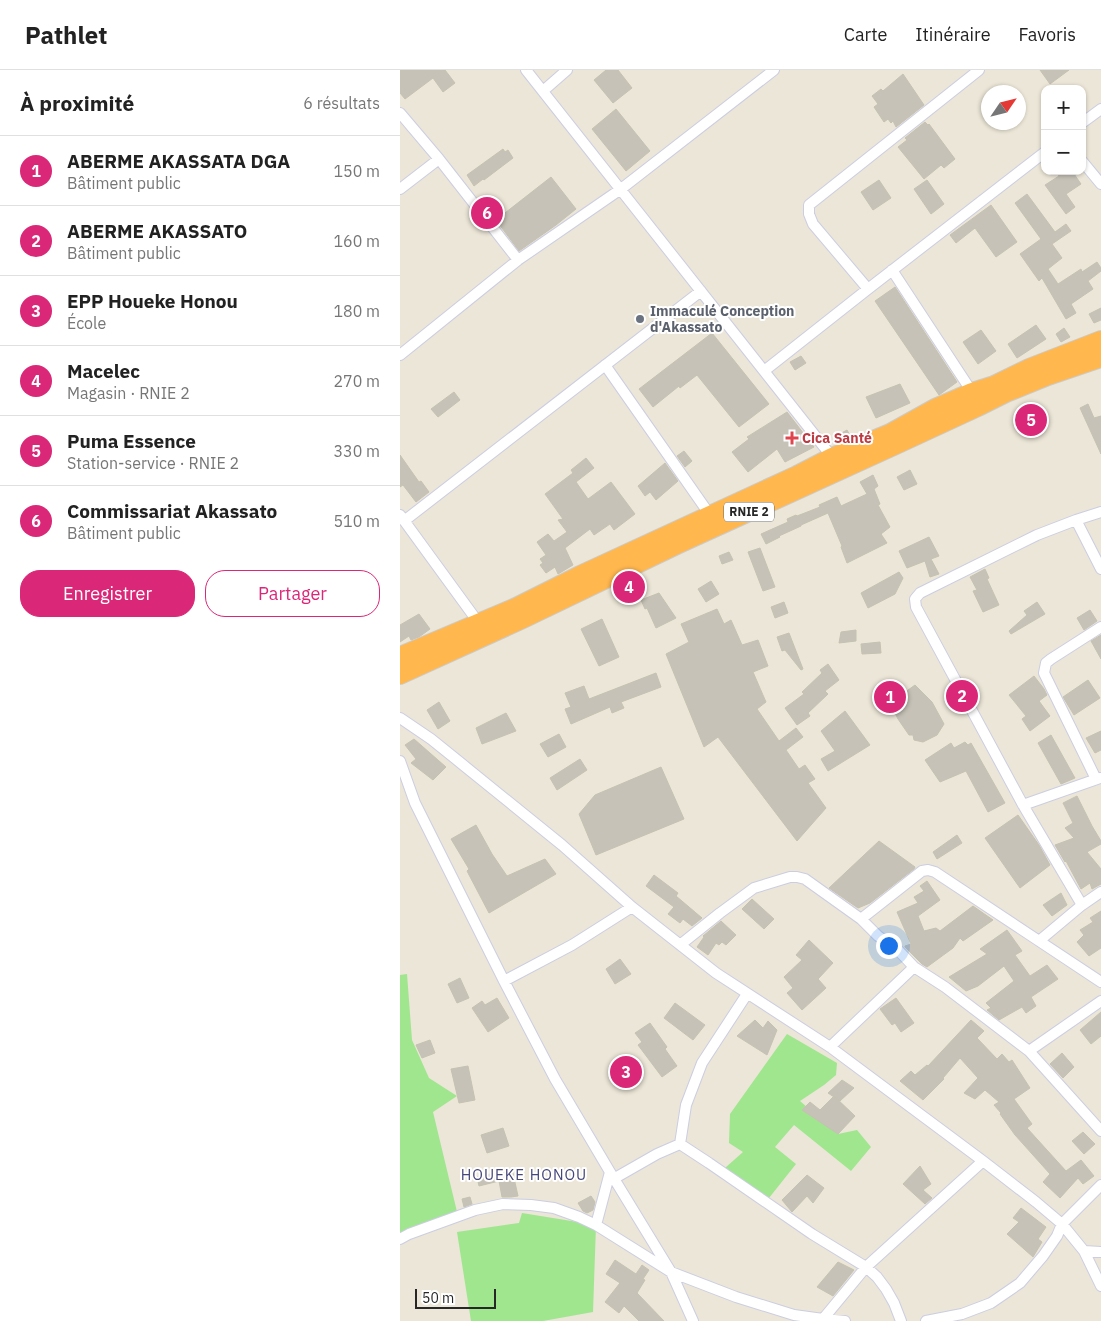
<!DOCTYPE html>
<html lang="fr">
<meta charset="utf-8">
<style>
body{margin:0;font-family:"IBM Plex Sans",sans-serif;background:#f2f2f2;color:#222}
.controls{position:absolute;right:15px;top:15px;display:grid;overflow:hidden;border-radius:10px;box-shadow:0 1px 4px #0004}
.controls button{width:45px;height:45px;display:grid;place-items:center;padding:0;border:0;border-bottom:1px solid #e0e0e0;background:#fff;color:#222;font:25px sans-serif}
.compass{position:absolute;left:581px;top:15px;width:45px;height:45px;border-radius:50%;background:#fff;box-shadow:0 1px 4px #0004;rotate:55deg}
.scale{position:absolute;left:15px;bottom:12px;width:81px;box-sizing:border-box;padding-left:5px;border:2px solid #272727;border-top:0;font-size:14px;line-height:18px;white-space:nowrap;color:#272727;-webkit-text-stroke:4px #fff;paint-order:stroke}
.you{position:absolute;left:488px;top:875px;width:18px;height:18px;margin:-12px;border:4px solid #fff;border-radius:50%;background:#1a73e8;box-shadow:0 0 0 8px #1a73e833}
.badge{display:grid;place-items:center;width:32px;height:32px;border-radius:50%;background:#db2777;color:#fff;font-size:16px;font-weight:700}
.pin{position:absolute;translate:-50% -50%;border:2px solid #fff;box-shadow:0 1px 5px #0006}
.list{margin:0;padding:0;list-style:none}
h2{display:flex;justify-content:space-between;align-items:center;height:65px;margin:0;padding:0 20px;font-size:21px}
h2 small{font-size:16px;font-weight:400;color:#767676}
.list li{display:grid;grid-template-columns:32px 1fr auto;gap:15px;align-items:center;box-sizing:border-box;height:70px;padding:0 20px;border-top:1px solid #e0e0e0}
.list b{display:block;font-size:19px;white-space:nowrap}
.list p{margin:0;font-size:16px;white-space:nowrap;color:#767676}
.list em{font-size:16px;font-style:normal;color:#767676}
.actions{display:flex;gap:10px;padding:15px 20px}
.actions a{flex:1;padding:11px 0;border:1px solid #db2777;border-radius:20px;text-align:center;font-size:18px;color:#db2777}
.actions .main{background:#db2777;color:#fff}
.map{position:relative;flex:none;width:701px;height:1251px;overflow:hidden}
header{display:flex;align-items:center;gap:30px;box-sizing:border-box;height:70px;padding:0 25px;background:#fff;border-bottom:1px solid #e0e0e0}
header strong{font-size:24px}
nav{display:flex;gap:28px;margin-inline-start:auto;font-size:18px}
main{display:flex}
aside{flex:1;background:#fff}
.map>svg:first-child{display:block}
</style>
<header>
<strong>Pathlet</strong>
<nav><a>Carte</a><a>Itinéraire</a><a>Favoris</a></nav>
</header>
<main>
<aside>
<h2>À proximité<small>6 résultats</small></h2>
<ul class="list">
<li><span class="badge">1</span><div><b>ABERME AKASSATA DGA</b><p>Bâtiment public</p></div><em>150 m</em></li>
<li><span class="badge">2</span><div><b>ABERME AKASSATO</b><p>Bâtiment public</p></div><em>160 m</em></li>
<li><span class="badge">3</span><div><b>EPP Houeke Honou</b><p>École</p></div><em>180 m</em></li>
<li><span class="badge">4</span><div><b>Macelec</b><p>Magasin · RNIE 2</p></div><em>270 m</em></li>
<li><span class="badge">5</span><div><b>Puma Essence</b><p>Station-service · RNIE 2</p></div><em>330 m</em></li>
<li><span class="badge">6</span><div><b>Commissariat Akassato</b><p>Bâtiment public</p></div><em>510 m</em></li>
</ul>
<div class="actions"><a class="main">Enregistrer</a><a>Partager</a></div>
</aside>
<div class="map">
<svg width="701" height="1251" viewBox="0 0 701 1251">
<rect width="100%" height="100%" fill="#ebe6d7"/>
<!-- green -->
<path fill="#9fe68f" d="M7,904l5,66 17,38 28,18 -24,16 25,104 -58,17v-258z
M387,964l50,29 -1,12 -12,10 -24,16 38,33 19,-4 14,17 -20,24 -57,-46 -19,22 21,17 -27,34 -44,-30 18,-16 -14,-9 1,-29z
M122,1143l74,12 -3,87 -50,9h-72l-14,-89 62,-9z"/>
<!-- building -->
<path fill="#c6c2b7" stroke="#c6c2b1" d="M0,0h45l10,13 -12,9 -10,-14 -28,21 -5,-6z
M206,0h12l14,18 -19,15 -19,-23z
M640,0h29l-19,14z
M503,4l21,31 -28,22 -3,-6 -2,2 -3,-4 -4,3 -10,-15 4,-3 -6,-8 9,-7 2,2z
M216,39l34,42 -24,20 -34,-42z
M525,52l3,3 1,-1 26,35 -11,9 -3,-3 -17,14 -26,-32 9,-7 -2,-2z
M103,79l2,3 3,-2 5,8 -29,22 -1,-1 -9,7 -7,-11z
M656,101h16l9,13 -15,10 9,13 -9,7 -21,-29 14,-9z
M151,107l25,32 -20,16 -37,26 -23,-31z
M479,110l12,18 -18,12 -12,-18z
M527,110l17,24 -13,10 -17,-25z
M627,124l28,38 11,-8 5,7 -19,13 10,14 -14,11 10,15 23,-15 1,3 15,-10 4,6v3l-13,10 5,8 -22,15 5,9 -10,6 -24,-41 -3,3 -19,-27 21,-15 -26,-36z
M591,135l26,37 -21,15 -21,-29 -19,15 -6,-8z
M495,217l62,95 -18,13 -64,-94z
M701,238v12l-7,3 -5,-9z
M636,255l10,14 -29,19 -9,-14z
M664,258l6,9 -9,5 -5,-8z
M581,260l15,21 -18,13 -15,-22z
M312,263l57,71 -30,23 -42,-52 -17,13 -1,-2 -26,21 -14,-18z
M401,286l5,7 -11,7 -5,-8z
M500,314l10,19 -34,15 -10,-21z
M54,322l6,8 -22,17 -7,-8z
M688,334l6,14 7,-2v38l-21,-46z
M387,342l27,35 -29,15 -8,-13 -29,23 -16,-20 17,-13 -2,-2z
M447,360l4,7 -10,5 -3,-7z
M284,381l8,10 -7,6 -8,-11z
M0,385l19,27 2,-1 8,11 -13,10 -13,-17 -3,2z
M186,388l8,10 -18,14 12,17 23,-17 24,32 -21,16 -4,-6 -16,11 -4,-6 -25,19 8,17 -15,9 -3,-7 -9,6 -6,-8 3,-2 -3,-4 6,-4 -9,-13 11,-8 6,7 13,-9 -9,-12 5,-1 -18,-25 28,-21 -2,-3z
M265,393l13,18 -22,19 -6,-8 -5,4 -7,-10z
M510,400l7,14 -13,6 -7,-13z
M473,405l5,11 -4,3 6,15 -2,1 12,22 -9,7 6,9 -40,20 -6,-16 1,-1 -14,-33 -27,12v1l-22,10 1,1 -14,7 -5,-10 27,-12 -1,-3 9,-4 1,1 23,-9 -1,-2 18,-8 4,9 26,-12 -7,-12z
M529,467l10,19 -8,3 8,15 -9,3 -5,-16 -18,7 -8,-17z
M360,478l15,39 -12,4 -15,-39z
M329,482l4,8 -11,4 -3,-8z
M585,499l4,9 -2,1 12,26 -16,7 -10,-21 4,-1 -7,-13z
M499,502l4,6 -8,16 -27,14 -7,-15z
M311,511l8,13 -13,8 -8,-13z
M259,523l17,25 -20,10 -9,-20 -2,1 -4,-9z
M384,532l4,11 -13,5 -4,-11z
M637,532l8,12 -34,20 -2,-3 18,-16 -3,-4z
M317,539l7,15 7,-4 11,25 16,-5 10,26 -15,6 13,30 -9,7 22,32 17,-13 7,9 -17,13 13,19 6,-4 10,14 -7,4 18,25 -29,33 -79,-104 -14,10 -38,-93 23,-12 -8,-18z
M690,540l7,11 -13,9 -7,-12z
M19,544l11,15 -11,8 -8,3 -2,-4 -9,6v-17z
M202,549l17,38 -20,9 -18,-37z
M456,560v11l-17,2 2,-11z
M389,563l14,36 -2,1 -16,-20 -3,1 -5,-14z
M701,565v24l-10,-18z
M480,572l1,11 -19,1 -1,-10z
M428,594l11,16 -14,11 3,3 -20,19 2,3 -13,9 -12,-17 19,-14 -2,-2 20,-19 -2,-3z
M256,603l5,14 -40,15 3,6 -12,5 -2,-6 -39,17 -6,-15 6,-2 -6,-14 19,-7 5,13z
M634,606l10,13 3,6 -8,6 11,15 -20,15 -8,-12 4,-3 -17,-21z
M688,610l12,18 -26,17 -11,-18z
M515,615l17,17 12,22 -7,11 -14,7 -9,-2 -1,-5h-4l-11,-16 -8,-16z
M39,632l11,19 -12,8 -11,-19z
M445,641l25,34 -42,26 -7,-12 14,-8 -14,-20z
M106,643l10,18 -34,13 -6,-16z
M701,661v19l-6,3 -9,-15z
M159,664l7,13 -18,10 -8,-13z
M651,665l24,43 -14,6 -23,-41z
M14,669l32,28 -13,13 -22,-17 5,-4 -11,-14z
M565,672l3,3 3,-2 34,60 -17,9 -22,-41 -26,11 -15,-22 26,-17 3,5z
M180,689l7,11 -30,20 -7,-12z
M261,697l23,52 -88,36 -17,-41 16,-19z
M677,726l15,30 9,15v3l-14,8 14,17v15l-9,5 -2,-6 -9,6 -15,-28 -1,1 -10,-17 19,-7 -9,-10 8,-5 -10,-20z
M618,745l21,30 11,20 -30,23 -35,-50z
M76,755l16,29 15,22 38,-17 11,15 -67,39 -22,-42 2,-2 -18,-30z
M557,765l5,8 -25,16 -4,-7z
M479,771l36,26 -1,2 -44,34 -12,5 -29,-20z
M254,805l24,18 -2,3 26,22 -10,8 -9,-7 -3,4 -12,-9 6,-7 -28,-21z
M527,811l13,19 -22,16 6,15 12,-3 4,3 33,-25 20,14 -30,21 -3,-3 -7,10 -26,19 -5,-3 -17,-17v-1l6,-2 -14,-32 21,-9 -4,-6 10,-6 -4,-5z
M661,823l6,12 -15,11 -9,-11z
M352,829l22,20 -10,10 -22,-20z
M701,841v37l-12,8 -12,-14 7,-7 -4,-5 13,-8 -3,-4z
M321,851l15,14 -10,10 -4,-3 -3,3 -3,-2 -8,12 -11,-8 7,-10 -1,-1z
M607,860l15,21 -7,4 15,21 17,-11 11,14 -27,18 5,9 -10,7 -4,-6 -23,13 -12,-10 4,-2 -5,-5 28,-22 -10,-15 -26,20 -12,5 -17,-14 38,-23 -7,-5z
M409,870l24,23 -15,16 8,9 -24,22 -15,-17 6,-5 -9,-11 18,-17 -6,-5z
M220,889l11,15 -16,10 -9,-15z
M60,908l9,20 -12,5 -9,-19z
M97,928l12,20 -21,14 -16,-24 10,-7 3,4z
M496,928l18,25 -13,9 -6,-9 -3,2 -12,-16z
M275,933l30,22 -12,15 -29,-22z
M701,942v24l-10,8 -11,-14z
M355,950l8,8 5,-7 9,9 -10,25 -30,-19z
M571,950l13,11 -7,7 20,21 5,-5 7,8 3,-2 18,28 -16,11 18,25 -5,4 39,43 15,-11 13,16 -11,8 -5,-6 -18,20 -17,-16 7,-8 -35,-39 -15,-21 1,-1 -7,-8 5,-3 -14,-12 -10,9 -11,-6 14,-15 -18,-20 -17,20 1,1 -21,21 -23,-19 11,-10 4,4 12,-10 1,1z
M250,953l17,24 -2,2 12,17 -15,11 -24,-32 4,-3 -7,-9z
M30,970l5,13 -13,5 -6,-13z
M662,983l12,14 -11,11 -13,-14z
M68,996l7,34 -16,3 -8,-34z
M442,1010l12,8 -14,13 -12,-8z
M434,1026l21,20 -17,18 -36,-24 8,-8 10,8z
M103,1058l6,18 -22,7 -6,-18z
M683,1062l12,12 -11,10 -12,-13z
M520,1096l11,18 -8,6 9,8 -7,6 -22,-20z
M112,1099l6,27 -7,1h-9l-3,-16 -20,5 -2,-9z
M407,1105l17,13 -11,15 -6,-7 -15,16 -10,-12z
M191,1126l4,6 -2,8 -6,3 -4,-2 -5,-8z
M70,1127l2,7 -8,3 -2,-8z
M621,1138l25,19 -8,12 4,3 -9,15 -26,-23 12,-12 -6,-4z
M215,1190l21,14 6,-9 7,5 -6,9 2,1 -8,13 27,28h-25l-15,-15 -5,7 -14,-11 15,-19 -14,-9z
M438,1192l16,8 -21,26 -16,-9z"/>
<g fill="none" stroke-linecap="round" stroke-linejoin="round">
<defs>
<path id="street" d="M126,0l306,387
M143,21l24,-21
M0,43l39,46 79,101
M682,53l19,-14
M682,91l19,23
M0,119l39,-30
M492,200l80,122
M468,219l-55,-65 -4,-10v-9l170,-135
M0,285l118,-95 103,-71 153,-119
M205,295l105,150
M364,301l104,-82 177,-137
M0,445l78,107
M676,450l25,49
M4,451l297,-230
M0,648l31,21 31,25 100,81 70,62 84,66 114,74 153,114 53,41 26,22 22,27 17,35
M0,691l15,42 89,178 51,98 55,93 61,100 22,49
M696,709l-52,-106 2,-10 5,-4 50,-32
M623,735l77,-27
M682,835l-59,-100 -107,-198 -1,-8 5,-6 117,-58 39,-15 25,-8
M461,849l61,-48 6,-1 7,2 166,110
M639,871l43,-36 19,-13
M280,875l40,-32 34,-25 36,-11h7l8,2 56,40 17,17 20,14 16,17 31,20 84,64 72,80
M104,911l68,-36 60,-38
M430,977l84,-80
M629,981l72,-50
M280,1074l29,19 103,71 54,33 11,10 9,12 8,14 7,18
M280,1074l6,-39 16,-42 45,-69
M215,1108l42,-24 23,-10
M196,1155l14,-53
M0,1169l9,-5 66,-24 28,-6 28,1 23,3 25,9 17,8 75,47 65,25 58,18 29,4 22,2
M684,1181l17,1
M423,1249l43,-52 117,-106
M526,1251l36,-7 29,-11 29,-20 23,-27 14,-20 5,-12 39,-39"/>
<path id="highway" d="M0,586l116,-49 64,-32 217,-100 35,-18 58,-24 45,-25 37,-16 22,-7 35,-17 72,-28
M0,605l123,-56 156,-75 217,-99 82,-38 28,-14 42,-17 53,-18"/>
</defs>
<!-- street casing -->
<use href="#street" stroke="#cccde2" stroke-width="12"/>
<!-- highway casing -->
<use href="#highway" stroke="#cbcbcb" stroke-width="20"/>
<!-- street -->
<use href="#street" stroke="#fff" stroke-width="10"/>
<!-- highway -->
<use href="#highway" stroke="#ffb74e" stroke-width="18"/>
</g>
<!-- markers -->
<circle fill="#6b7280" stroke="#fff" stroke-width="2" cx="240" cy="249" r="5"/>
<path fill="#e0444e" stroke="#fff" stroke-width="2" d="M389.5 360.5h5v5h5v5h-5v5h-5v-5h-5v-5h5z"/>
<g text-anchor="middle" stroke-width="4" stroke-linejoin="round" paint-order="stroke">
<!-- shield labels -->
<rect fill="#fff" stroke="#686868" stroke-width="1" x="324" y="432.5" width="50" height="19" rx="4"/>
<g font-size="12" font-weight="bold" fill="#272727">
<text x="349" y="446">RNIE 2</text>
</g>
<!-- worship labels -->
<g font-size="14" font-weight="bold" fill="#5b616d" stroke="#fff" text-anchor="start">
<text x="250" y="246">Immaculé Conception<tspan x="250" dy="16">d'Akassato</tspan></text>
</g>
<!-- health labels -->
<g font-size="14" font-weight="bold" fill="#be3a42" stroke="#fff" text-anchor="start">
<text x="402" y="373">Cica Santé</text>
</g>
<!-- neighbourhood labels -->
<g font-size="15" letter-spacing="1" fill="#45467a" stroke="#fff">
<text x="124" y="1110">HOUEKE HONOU</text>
</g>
</g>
</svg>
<div class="controls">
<button>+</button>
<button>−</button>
</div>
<svg class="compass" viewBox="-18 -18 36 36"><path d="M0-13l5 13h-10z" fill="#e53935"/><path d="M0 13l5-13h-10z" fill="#767676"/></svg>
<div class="scale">50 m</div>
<div class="you"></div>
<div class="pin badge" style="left:490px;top:627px">1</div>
<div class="pin badge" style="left:562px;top:626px">2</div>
<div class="pin badge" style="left:226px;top:1002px">3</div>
<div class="pin badge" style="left:229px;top:517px">4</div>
<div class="pin badge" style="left:631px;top:350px">5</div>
<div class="pin badge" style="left:87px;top:143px">6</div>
</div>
</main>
